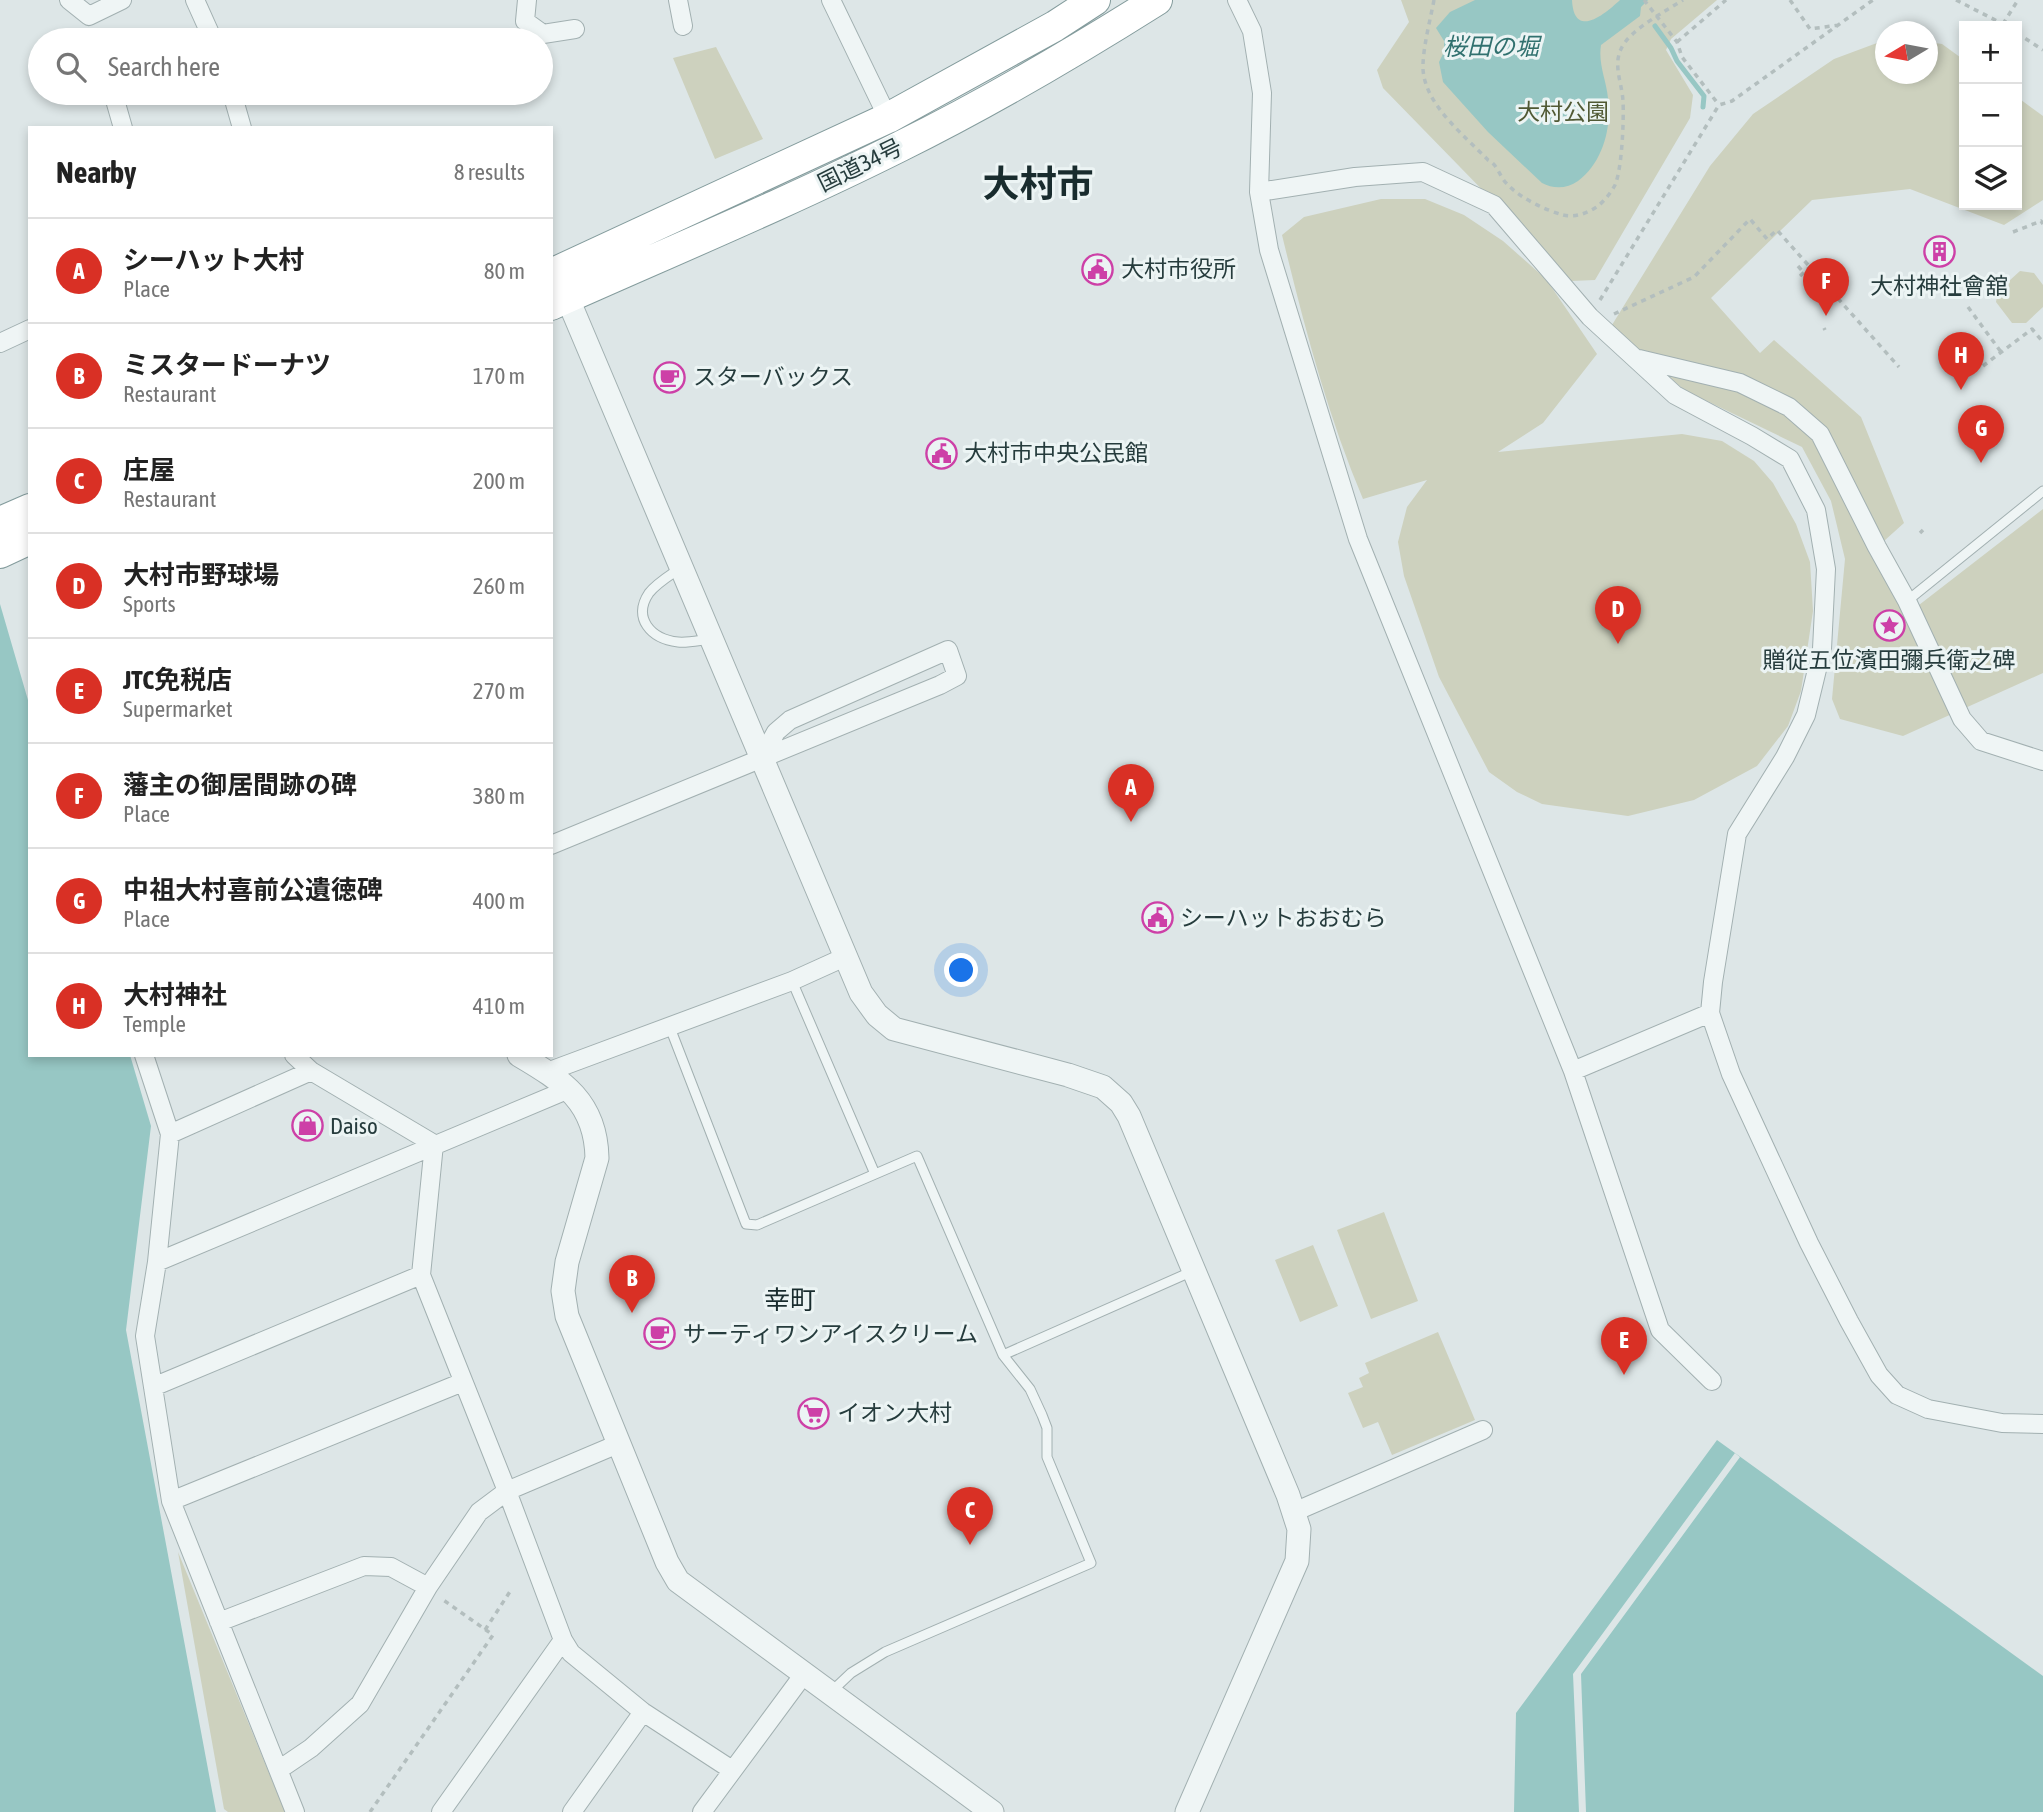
<!DOCTYPE html>
<meta charset="utf-8">
<style>
body{margin:0;font-family:"Asap Condensed","Noto Sans JP",sans-serif;background:#f6f6f6;color:#222}
.controls{position:absolute;right:21px;top:21px;display:grid;overflow:hidden;border-radius:0px;box-shadow:0 4px 10px #0003}
.controls button{width:63px;height:63px;display:grid;place-items:center;padding:0;border:0;border-bottom:2px solid #e0e0e0;background:#fff;color:#222;font:35px sans-serif}
.compass{position:absolute;left:1875px;top:21px;width:63px;height:63px;border-radius:50%;background:#fff;box-shadow:0 4px 10px #0003;rotate:260deg}
.you{position:absolute;left:962px;top:971px;width:24px;height:24px;margin:-18px;border:5px solid #fff;border-radius:50%;background:#1a73e8;box-shadow:0 0 0 10px #1a73e833}
.badge{display:grid;place-items:center;width:46px;height:46px;border-radius:50%;background:#d93025;color:#fff;font-size:23px;font-weight:700}
.pin{position:absolute;translate:-50% -58px;filter:drop-shadow(0 2px 4px #0008)}
.pin::after{content:'';position:absolute;top:37px;width:24px;height:21px;background:inherit;clip-path:polygon(0 0,100% 0,50% 100%)}
.list{margin:0;padding:0;list-style:none}
h2{display:flex;justify-content:space-between;align-items:center;height:91px;margin:0;padding:0 28px;font-size:30px}
h2 small{font-size:23px;font-weight:400;color:#767676}
.list li{display:grid;grid-template-columns:46px 1fr auto;gap:21px;align-items:center;box-sizing:border-box;height:105px;padding:0 28px;border-top:2px solid #e0e0e0}
.list b{display:block;font-size:26px;white-space:nowrap}
.list p{margin:0;font-size:23px;white-space:nowrap;color:#767676}
.list em{font-size:23px;font-style:normal;color:#767676}
.icon{flex:none;width:38px;height:38px;fill:none;stroke:currentColor;stroke-width:2;stroke-linecap:round;stroke-linejoin:round}
.map{position:relative;flex:none;width:2043px;height:1812px;overflow:hidden}
.search{position:absolute;background:#fff;box-shadow:0 4px 10px #0003;left:28px;top:28px;width:525px;height:77px;display:flex;align-items:center;gap:18px;box-sizing:border-box;padding:0 24px;border-radius:38px;color:#767676;font-size:26px}
.panel{position:absolute;background:#fff;box-shadow:0 4px 10px #0003;left:28px;top:126px;width:525px;height:931px;border-radius:0px}
.map>svg:first-child{display:block}
</style>
<div class="map">
<svg width="2043" height="1812" viewBox="0 0 2043 1812">
<rect width="100%" height="100%" fill="#dde6e7"/>
<!-- green -->
<path fill="#cdd1be" d="M1401,0h316l-46,39 -5,11 27,45 -3,23 -95,162 -24,1 -188,-193 -6,-18 32,-48z
M1885,40v34h42l1,-32 14,2 22,16v145h53v-108l26,19v84l-39,25 -94,-36 -98,11 -101,98 49,55 14,-13 87,77 43,106 -20,18 35,64 124,-96v164l-140,63 -63,-17 -8,-20 13,-140 -14,-58 -29,-54 -118,-57 -72,-65 98,-159 43,-52 81,-55z
M716,47l47,92 -48,20 -42,-101z
M1381,199h44l39,16 39,26 43,38 51,75 -54,69 -45,29 184,-18 40,7 32,20 19,22 23,41 14,38 3,49 -12,80 -13,35 -31,40 -63,34 -66,16 -86,-12 -25,-12 -28,-20 -50,-95 -35,-101 -6,-34 9,-35 20,-27 -64,19c-36,-85 -59,-174 -81,-264l22,-18z
M2020,271l14,2 9,12v22l-17,16h-14l-16,-21 2,-11z
M1384,1212l34,89 -47,18 -34,-89z
M1313,1245l25,61 -38,16 -25,-62z
M1438,1332l37,88 -83,35 -14,-33 -15,6 -15,-35 15,-6 -4,-9 10,-5 -4,-10z
M178,1552l107,260h-57l-4,-3z"/>
<!-- water -->
<path fill="#97c7c4" d="M1475,0h97c2,40 33,14 48,0h28l-7,7 -1,9 -39,29c-3,19 5,34 7,53 4,31 -6,65 -30,83 -11,8 -25,8 -36,2l-54,-51 -45,-50 -4,-20 5,-10v-11l-8,-13 14,-16z
M0,604l30,103v348h100l21,71 -25,204 90,482h-216z
M1717,1440l326,236v136h-529l2,-99z"/>
<!-- pier -->
<path fill="#dde6e7" d="M1735,1453l5,4 -159,217 5,138h-7l-6,-138z"/>
<g fill="none" stroke-linecap="round" stroke-linejoin="round">
<!-- stream -->
<path stroke="#97c7c4" stroke-width="5" d="M1655,26l16,22 6,13 27,35 -1,11"/>
<defs>
<path id="service" d="M679,569c-10,7 -22,14 -30,24 -17,25 2,46 29,49 11,1 22,-2 33,-3
M1907,601l136,-110
M792,981l83,193
M669,1025l77,199 11,1 160,-69 86,199 27,34 12,26 5,13v29l44,106 -206,89 -34,21 -19,18
M1003,1355l190,-84"/>
<path id="minor" d="M69,0l20,16 33,-16
M195,0l18,40
M527,0l-2,21 18,13 32,-5
M678,0l5,26
M831,0l57,118
M1237,0l15,31 10,62 -3,99 10,58 89,289 215,532 137,-58
M113,93l10,35
M232,93l10,35
M1259,192l96,-15 68,-5 71,33 96,112 85,78 77,41 38,23 26,51 10,59 -4,80 -16,66 -21,42 -48,77 -24,148 -3,31 21,61 78,169 40,78 30,54 18,20 31,14 74,14 41,1
M0,343l30,-14
M1639,359l101,24 49,24 31,27 57,113 30,54 55,118 19,22 62,20
M551,845l389,-160 17,-9 -9,-26 -158,70 -14,12 -14,25
M144,1055l26,79 -13,128 -12,74 26,165 124,311
M294,1055l17,16 123,73
M1573,1071l87,259 52,51
M547,1072l245,-91 53,-24
M170,1134l141,-63
M434,1144l-13,131 86,216 56,149 8,13 72,59 89,58
M157,1262l412,-173
M153,1387l268,-112
M171,1501l292,-119
M1294,1512l189,-82
M219,1622l145,-56 27,1 37,20
M280,1769l31,-21 49,-44 68,-117 51,-75 28,-21 111,-47
M441,1812l122,-172
M572,1812l71,-100
M702,1812l102,-138"/>
<path id="tertiary" d="M562,285l299,708 16,22 17,14 174,46 35,12 18,16 8,13 159,379 11,34 -2,32 -110,251
M519,1055c44,26 77,47 78,103l-30,104 -4,29 4,25 100,246 11,19 314,231"/>
<path id="trunk" d="M551,274l337,-156 167,-92 40,-26
M551,305c116,-52 234,-101 348,-158 89,-44 174,-94 258,-147
M0,522l30,-13
M0,553l30,-14"/>
</defs>
<!-- service casing -->
<use href="#service" stroke="#a2b0b1" stroke-width="11"/>
<!-- minor casing -->
<use href="#minor" stroke="#a2b0b1" stroke-width="20"/>
<!-- tertiary casing -->
<use href="#tertiary" stroke="#a2b0b1" stroke-width="25"/>
<!-- trunk casing -->
<use href="#trunk" stroke="#849c9d" stroke-width="32"/>
<!-- path -->
<path stroke="#b3bebe" stroke-width="3.5" stroke-dasharray="5 5" stroke-linecap="butt" d="M1434,0c-4,21 -10,43 -11,64 -2,38 41,71 65,96 10,5 11,16 19,24 13,14 38,26 56,31 12,3 25,-2 35,-9 6,-5 13,-13 17,-21 7,-16 9,-65 8,-84 -1,-18 -10,-35 -2,-52 8,-19 45,-38 62,-49
M1644,0l33,42 5,15 37,48
M1790,0l20,29 29,-4
M1956,0l51,26
M2003,24l15,-24
M2017,33l26,17
M1677,42l49,-42
M2013,232l28,-11 2,3
M1798,266l6,7
M1800,276l11,-10
M1600,300l119,-195 13,-4 141,-101
M1968,307l33,45
M1614,314l80,-37 56,-58 17,20 10,-9 122,137
M1824,328l1,2
M1983,366l49,-37 11,13
M1920,533l3,-3
M485,1630l26,-40
M370,1812l123,-177 -51,-36"/>
<!-- service -->
<use href="#service" stroke="#eff5f5" stroke-width="9"/>
<!-- minor -->
<use href="#minor" stroke="#eff5f5" stroke-width="18"/>
<!-- tertiary -->
<use href="#tertiary" stroke="#eff5f5" stroke-width="23"/>
<!-- trunk -->
<use href="#trunk" stroke="#fff" stroke-width="30"/>
</g>
<!-- icons -->
<defs>
<symbol id="building-ring" viewBox="-11 -11 22 22"><circle r="9.5" fill="#ecf4f4" stroke="#cd40a7" stroke-width="1.5"/><path d="M-4-6H4V6H1V3H-1V6H-4ZM-2.5-4.3h1.7v1.8h-1.7ZM.8-4.3h1.7v1.8H.8ZM-2.5-1h1.7V.8h-1.7ZM.8-1h1.7V.8H.8Z" fill="#cd40a7"/></symbol>
<symbol id="civic-ring" viewBox="-11 -11 22 22"><circle r="9.5" fill="#ecf4f4" stroke="#cd40a7" stroke-width="1.5"/><path d="M-.6-6.5H3V-4.5H.6V-3L4-1V1h2V6H-6V1h2V-1L-.6-3ZM-1.2 2.5V6h2.4V2.5Z" fill="#cd40a7"/></symbol>
<symbol id="cafe-ring" viewBox="-11 -11 22 22"><circle r="9.5" fill="#ecf4f4" stroke="#cd40a7" stroke-width="1.5"/><path d="M-5.5-4.5H6V0H3Q3 3.5 0 3.5H-2.5Q-5.5 3.5-5.5 0ZM3-3.2v2h1.7v-2ZM-6 4.5H4V6H-6Z" fill="#cd40a7"/></symbol>
<symbol id="sight-ring" viewBox="-11 -11 22 22"><circle r="9.5" fill="#ecf4f4" stroke="#cd40a7" stroke-width="1.5"/><path d="M0-6L1.8-2.2L6-1.7L2.9 1.2L3.7 5.4L0 3.3L-3.7 5.4L-2.9 1.2L-6-1.7L-1.8-2.2Z" fill="#cd40a7"/></symbol>
<symbol id="shop-ring" viewBox="-11 -11 22 22"><circle r="9.5" fill="#ecf4f4" stroke="#cd40a7" stroke-width="1.5"/><path d="M-5-2.5h2.3a2.7 3.5 0 0 1 5.4 0H5L5.5 6h-11ZM-1.5-2.5h3a1.5 2.3 0 0 0-3 0Z" fill="#cd40a7"/></symbol>
<symbol id="supermarket-ring" viewBox="-11 -11 22 22"><circle r="9.5" fill="#ecf4f4" stroke="#cd40a7" stroke-width="1.5"/><path d="M-6-5.5h2.5l.6 2H6L4.5 2H-2.5L-4.4-4H-6ZM-1.5 3.2a1.3 1.3 0 1 0 .1 0ZM3 3.2a1.3 1.3 0 1 0 .1 0Z" fill="#cd40a7"/></symbol>
</defs>
<g fill-rule="evenodd">
<use href="#building-ring" x="1922" y="234" width="35" height="35"/>
<use href="#civic-ring" x="1080" y="252" width="35" height="35"/>
<use href="#cafe-ring" x="652" y="360" width="35" height="35"/>
<use href="#civic-ring" x="924" y="436" width="35" height="35"/>
<use href="#sight-ring" x="1872" y="608" width="35" height="35"/>
<use href="#civic-ring" x="1140" y="900" width="35" height="35"/>
<use href="#shop-ring" x="290" y="1108" width="35" height="35"/>
<use href="#cafe-ring" x="642" y="1316" width="35" height="35"/>
<use href="#supermarket-ring" x="796" y="1396" width="35" height="35"/>
</g>
<g text-anchor="middle" stroke-width="6" stroke-linejoin="round" paint-order="stroke">
<!-- park labels -->
<g font-size="23" fill="#505934" stroke="#ecf4f4">
<text x="1563" y="120">大村公園</text>
</g>
<!-- street labels -->
<g font-size="23" fill="#263c3d" stroke="#ecf4f4">
<text transform="translate(860 165) rotate(-26)" y="8">国道34号</text>
</g>
<!-- poi labels -->
<g font-size="23" fill="#263c3d" stroke="#ecf4f4" text-anchor="start">
<text x="1121" y="277">大村市役所</text>
<text x="1939" y="294" text-anchor="middle">大村神社會舘</text>
<text x="693" y="385">スターバックス</text>
<text x="964" y="461">大村市中央公民館</text>
<text x="1889" y="668" text-anchor="middle">贈従五位濱田彌兵衛之碑</text>
<text x="1180" y="926">シーハットおおむら</text>
<text x="330" y="1134">Daiso</text>
<text x="683" y="1342">サーティワンアイスクリーム</text>
<text x="837" y="1421">イオン大村</text>
</g>
<!-- water labels -->
<g font-size="24" font-style="italic" fill="#31716f" stroke="#ecf4f4">
<text x="1491" y="55">桜田の堀</text>
</g>
<!-- quarter labels -->
<g font-size="26" fill="#192c2e" stroke="#ecf4f4">
<text x="790" y="1309">幸町</text>
</g>
<!-- town labels -->
<g font-size="37" font-weight="bold" fill="#192c2e" stroke="#ecf4f4">
<text x="1038" y="197">大村市</text>
</g>
</g>
</svg>
<div class="controls">
<button>+</button>
<button>−</button>
<button><svg class="icon" aria-label="layers" viewBox="0 0 24 24"><path d="M12 4l9 5-9 5-9-5zM3 14l9 5 9-5"/></svg></button>
</div>
<svg class="compass" viewBox="-18 -18 36 36"><path d="M0-13l5 13h-10z" fill="#e53935"/><path d="M0 13l5-13h-10z" fill="#767676"/></svg>
<div class="you"></div>
<div class="pin badge" style="left:1131px;top:822px">A</div>
<div class="pin badge" style="left:632px;top:1313px">B</div>
<div class="pin badge" style="left:970px;top:1545px">C</div>
<div class="pin badge" style="left:1618px;top:644px">D</div>
<div class="pin badge" style="left:1624px;top:1375px">E</div>
<div class="pin badge" style="left:1826px;top:316px">F</div>
<div class="pin badge" style="left:1981px;top:463px">G</div>
<div class="pin badge" style="left:1961px;top:390px">H</div>
<div class="search"><svg class="icon" aria-label="search" viewBox="0 0 24 24"><circle cx="10" cy="10" r="6"/><path d="M15 15l6 6"/></svg>Search here</div>
<section class="panel">
<h2>Nearby<small>8 results</small></h2>
<ul class="list">
<li><span class="badge">A</span><div><b>シーハット大村</b><p>Place</p></div><em>80 m</em></li>
<li><span class="badge">B</span><div><b>ミスタードーナツ</b><p>Restaurant</p></div><em>170 m</em></li>
<li><span class="badge">C</span><div><b>庄屋</b><p>Restaurant</p></div><em>200 m</em></li>
<li><span class="badge">D</span><div><b>大村市野球場</b><p>Sports</p></div><em>260 m</em></li>
<li><span class="badge">E</span><div><b>JTC免税店</b><p>Supermarket</p></div><em>270 m</em></li>
<li><span class="badge">F</span><div><b>藩主の御居間跡の碑</b><p>Place</p></div><em>380 m</em></li>
<li><span class="badge">G</span><div><b>中祖大村喜前公遺徳碑</b><p>Place</p></div><em>400 m</em></li>
<li><span class="badge">H</span><div><b>大村神社</b><p>Temple</p></div><em>410 m</em></li>
</ul>
</section>
</div>
